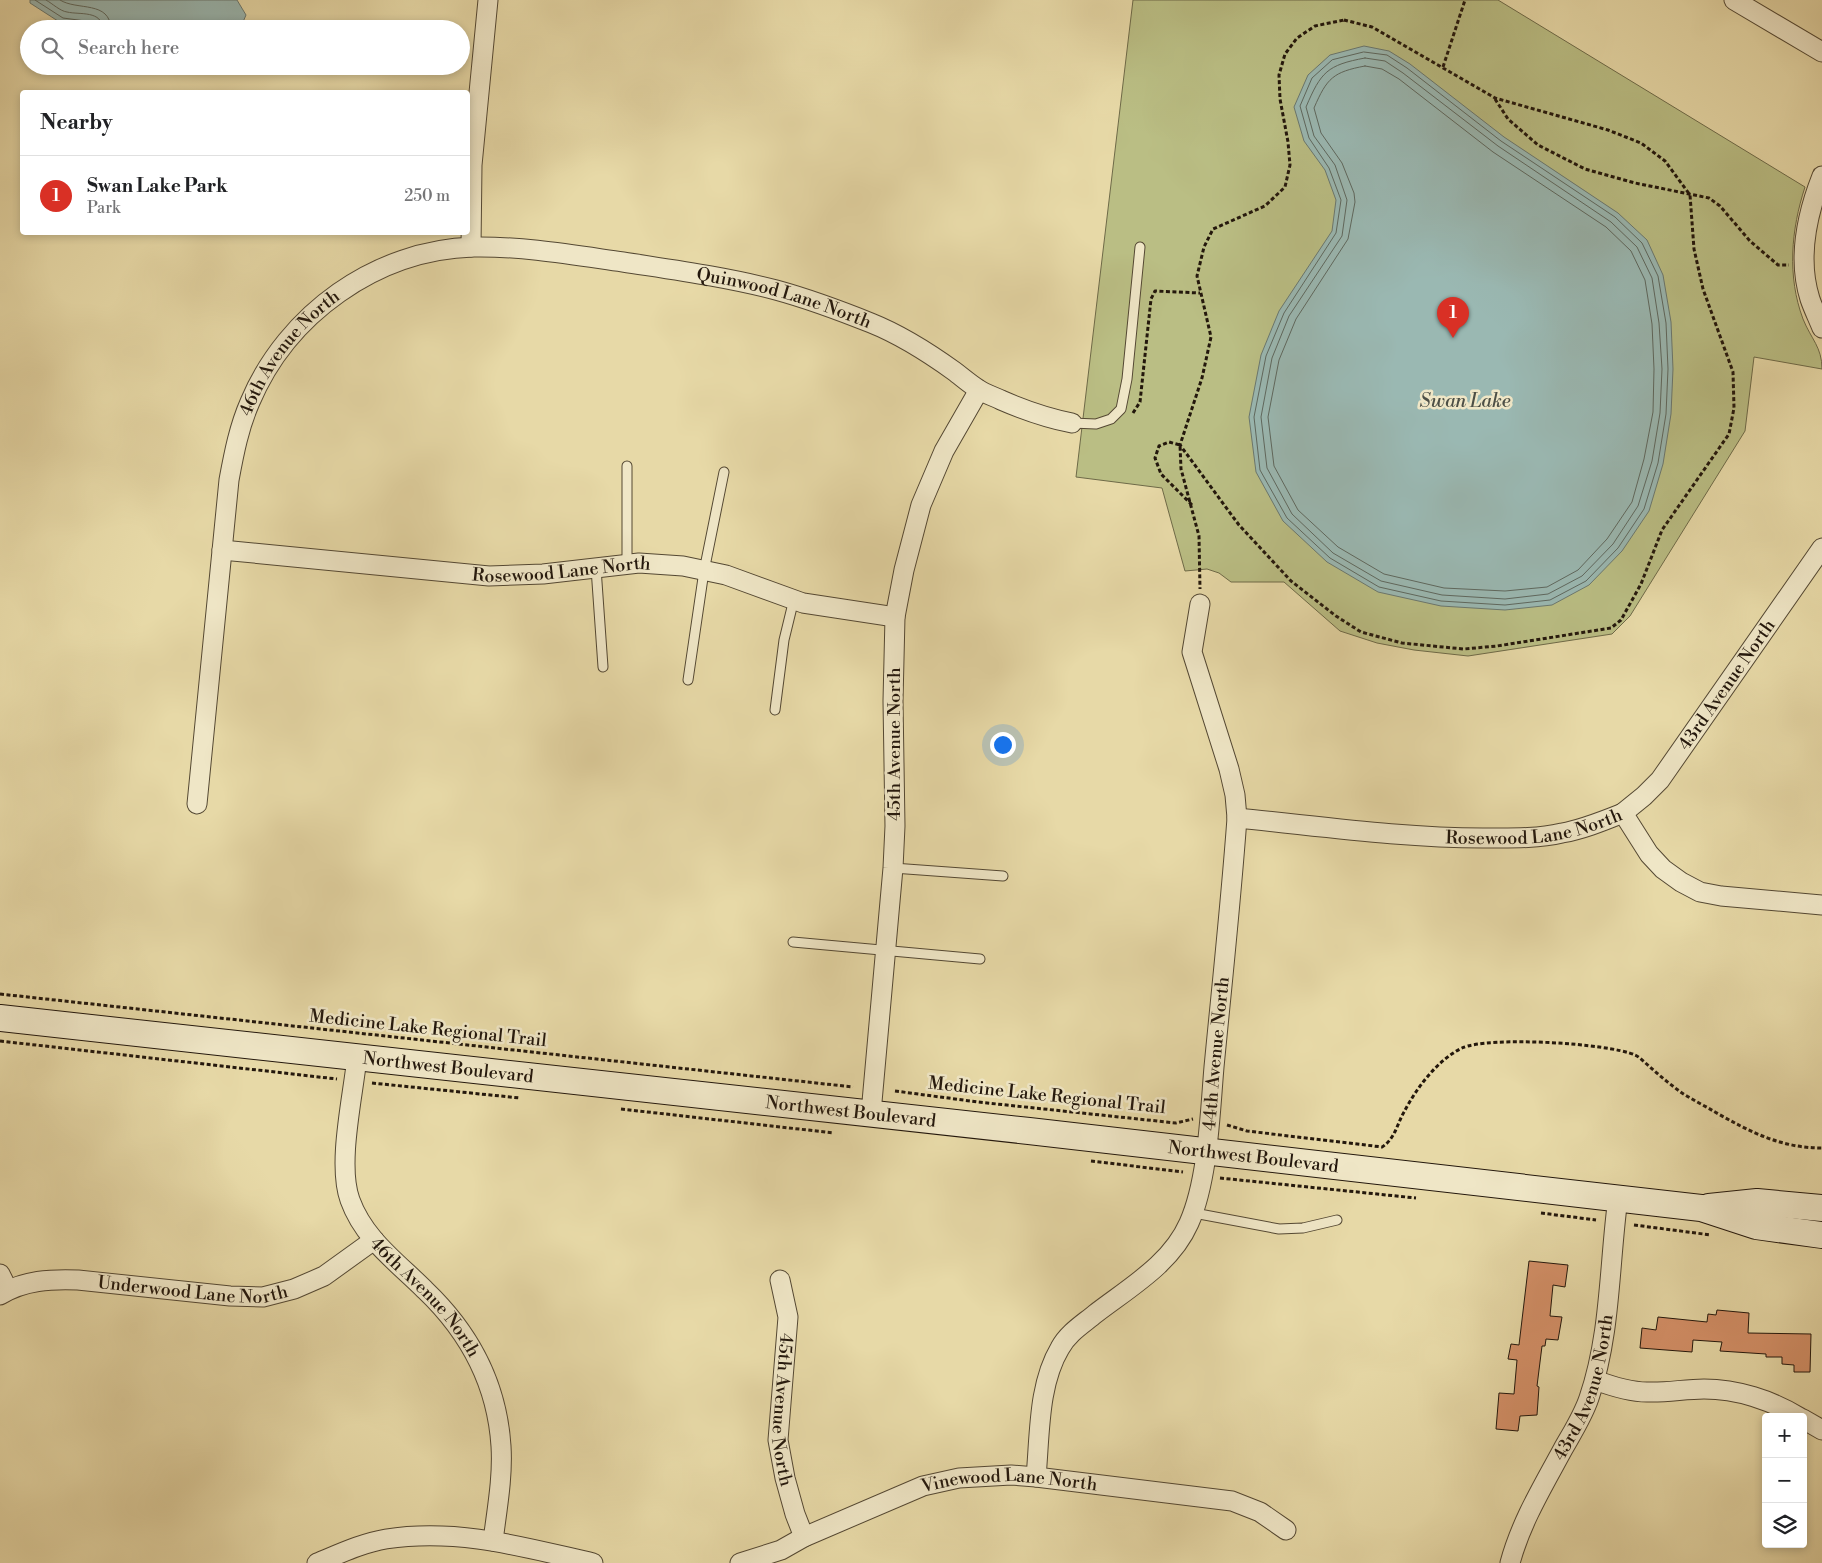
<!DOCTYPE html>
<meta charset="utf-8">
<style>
body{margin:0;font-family:"Libre Bodoni",serif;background:#f6f6f6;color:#202124}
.controls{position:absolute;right:15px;bottom:15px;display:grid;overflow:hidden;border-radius:5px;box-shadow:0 2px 8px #0003}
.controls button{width:45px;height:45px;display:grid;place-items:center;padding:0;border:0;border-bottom:1px solid #e0e0e0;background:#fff;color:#202124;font:25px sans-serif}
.you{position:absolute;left:1002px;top:744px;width:18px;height:18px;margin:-12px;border:4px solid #fff;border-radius:50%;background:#1a73e8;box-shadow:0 0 0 8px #1a73e833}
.badge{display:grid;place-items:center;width:32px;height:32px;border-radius:50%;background:#d93025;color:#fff;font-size:16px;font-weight:700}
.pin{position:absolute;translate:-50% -41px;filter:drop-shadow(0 1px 2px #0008)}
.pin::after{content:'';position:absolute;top:26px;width:18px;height:15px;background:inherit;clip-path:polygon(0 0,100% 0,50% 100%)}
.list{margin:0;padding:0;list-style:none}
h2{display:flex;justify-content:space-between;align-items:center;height:65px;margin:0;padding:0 20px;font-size:21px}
h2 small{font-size:16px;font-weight:400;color:#757577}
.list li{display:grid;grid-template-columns:32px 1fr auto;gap:15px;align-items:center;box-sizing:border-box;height:80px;padding:0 20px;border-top:1px solid #e0e0e0}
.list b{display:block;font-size:19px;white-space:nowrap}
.list p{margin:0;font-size:16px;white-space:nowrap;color:#757577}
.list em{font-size:16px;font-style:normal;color:#757577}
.icon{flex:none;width:28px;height:28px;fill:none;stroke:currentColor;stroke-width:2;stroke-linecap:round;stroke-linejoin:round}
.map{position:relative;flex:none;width:1822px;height:1563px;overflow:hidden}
.search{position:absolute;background:#fff;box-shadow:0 2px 8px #0003;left:20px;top:20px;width:450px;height:55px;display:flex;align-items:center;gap:12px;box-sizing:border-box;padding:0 18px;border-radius:28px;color:#757577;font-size:19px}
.panel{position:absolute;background:#fff;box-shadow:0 2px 8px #0003;left:20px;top:90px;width:450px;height:145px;border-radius:5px}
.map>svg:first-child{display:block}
</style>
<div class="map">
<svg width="1822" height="1563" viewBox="0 0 1822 1563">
<rect width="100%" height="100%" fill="#e7d9a7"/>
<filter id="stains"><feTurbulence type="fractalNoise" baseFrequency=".004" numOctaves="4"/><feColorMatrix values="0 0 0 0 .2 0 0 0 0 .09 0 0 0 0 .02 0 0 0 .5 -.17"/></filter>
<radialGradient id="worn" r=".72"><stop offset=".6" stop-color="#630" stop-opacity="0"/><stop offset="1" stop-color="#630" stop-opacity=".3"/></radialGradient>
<!-- green -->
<path fill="#babe84" stroke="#6e6a48" d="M1133,0h365l307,187c-14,43 -18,89 -2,132 8,20 19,28 19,50l-68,-12 -9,74 -115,185 -18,18 -144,22 -54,-6 -37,-7 -37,-12 -56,-49h-53l-12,-9 -12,-4 -22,2 -23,-83 -86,-11z"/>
<!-- water -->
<path fill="#9ab8b2" stroke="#6a7870" d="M30,0h207l9,15 -6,14h-131l-48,-6 -31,-20z
M1364,46l25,5 21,13 94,73 114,76 29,27 16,35 8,47 2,47 -2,45 -8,50 -14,47 -27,40 -33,34 -37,20 -47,5 -64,-4 -63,-14 -51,-30 -44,-41 -27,-49 -7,-55 12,-62 18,-44 53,-80 4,-31 -11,-30 -21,-29 -10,-34 14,-32 22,-20z"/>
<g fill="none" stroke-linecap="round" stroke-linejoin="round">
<!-- shore -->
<path stroke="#5e685f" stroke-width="1" d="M35,0l28,18 30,4 3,3 1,4
M46,0c7,4 14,11 21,12 13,3 35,-2 36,17
M60,0c17,11 50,0 51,29
M1364,52l23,3 20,13 94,73 114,76 27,26 16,33 8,47 2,46 -2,45 -8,49 -14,46 -26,39 -32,33 -36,19 -45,5 -64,-4 -62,-14 -49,-29 -43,-40 -27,-48 -6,-53 12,-61 18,-43 52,-80 5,-33 -12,-32 -20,-30 -9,-32 12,-28 20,-18z
M1365,58l20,3 18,12 95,73 113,76 26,25 15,31 7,45 3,46 -2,44 -8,48 -14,45 -25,38 -31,32 -34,18 -43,5 -63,-4 -61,-14 -48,-28 -41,-39 -25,-46 -6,-51 11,-59 17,-42 53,-80 5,-36 -12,-35 -21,-29 -8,-29c15,-35 21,-42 59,-49z
M1365,66l17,3 17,10 94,73 113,75 25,24 14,29 7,44 2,45 -1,43 -9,47 -12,43 -25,37 -29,31 -31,17 -42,4 -61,-3 -60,-14 -46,-27 -40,-37 -24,-44 -6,-49 11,-57 17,-41 52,-80 7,-37 -1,-9 -12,-30 -21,-30 -7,-25c13,-30 19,-36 51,-42z"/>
</g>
<!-- building -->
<path fill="#d49068" stroke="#23170c" d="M1529,1261l39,4 -3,22 -12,-2 -3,31 12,1 -4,23 -12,-1 -1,7h-3l-5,40 2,1 -2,28 -17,1 -2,15 -22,-2 3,-36 15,1 3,-34 -9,-1 3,-15 8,1z
M1717,1310l32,3 -1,20 63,1 -1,38h-16v-7l-12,-1v-7h-16v-3l-46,-3 2,-9 -29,-2 -1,12 -52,-4 2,-20 14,2 2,-13 49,5 1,-8 8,1z"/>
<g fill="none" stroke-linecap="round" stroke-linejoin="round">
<defs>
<path id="lane" d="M1072,423l24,1 15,-5 10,-10 6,-30 13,-132
M627,466v98
M596,568l7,99
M688,680l16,-109 20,-99
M775,710l9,-70 10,-41
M893,868l110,8
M793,942l187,17
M1194,1213l85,16 24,-1 34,-8"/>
<g id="street">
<path d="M1734,0l88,52"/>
<path d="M1822,176c-15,38 -25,82 -12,123 3,9 8,19 12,29"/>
<path d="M471,247l1,-82 16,-165"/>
<path id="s1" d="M222,550l267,26 54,-2 96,-11 44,3 43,9 77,28 92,14"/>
<path id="s2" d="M197,804l32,-324c5,-27 10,-53 21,-78 37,-88 126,-152 223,-155 50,-1 101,8 150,15 51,8 103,15 153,28 33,9 65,21 95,33 30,12 58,30 83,48 8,6 16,13 24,18 7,5 15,7 23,11 23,10 46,18 71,23"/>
<path id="s3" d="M1623,813l21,-17 16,-16 162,-232"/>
<path id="s4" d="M1237,818c82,8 164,20 246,20 27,0 53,1 79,-5 22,-4 41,-12 61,-20l26,41 14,15 18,13 19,10 21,4 101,9"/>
<path id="s5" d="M357,1057c-4,40 -20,107 -7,143 14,39 47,62 75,90 44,42 72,94 76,156 2,31 -4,63 -8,95"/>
<path d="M871,1113l22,-245 2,-42 -2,-125 2,-84 9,-47 17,-65 23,-54 35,-61"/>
<path d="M0,1274l8,16"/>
<path id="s6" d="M780,1280l8,37 -10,123 7,38 10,36 9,23"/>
<path id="s7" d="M0,1295c24,-15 51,-16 78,-15l152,16 33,1 31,-8 30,-13 50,-36"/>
<path d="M1595,1380c16,6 34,12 52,12 19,1 38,-3 57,-3 33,0 67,11 95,28"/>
<path d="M1803,1419l19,11"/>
<path id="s8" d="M1036,1477c4,-43 2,-92 24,-129 8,-15 23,-24 35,-34 35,-27 76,-50 94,-91 19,-43 21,-109 25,-156 8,-83 17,-166 23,-249l-2,-23 -6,-26 -37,-117 8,-48"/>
<path d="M317,1563c22,-9 45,-20 69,-24 72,-11 137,8 207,24"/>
<path id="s9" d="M740,1563l41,-13 23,-13 119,-51 36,-8 52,-3 25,2 196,24 28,11 26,18"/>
<path id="s10" d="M1510,1563c11,-41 33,-77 53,-114 9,-16 20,-33 26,-51 22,-64 20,-134 29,-200"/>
</g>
<g id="secondary">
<path id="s11" d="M0,1018l1029,113 672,77 55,18 66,9"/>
<path d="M1709,1207l48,-5 65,6"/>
</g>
</defs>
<!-- lane casing -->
<use href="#lane" stroke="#544833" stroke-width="11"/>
<!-- street casing -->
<use href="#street" stroke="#544833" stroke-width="21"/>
<!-- secondary casing -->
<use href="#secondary" stroke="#23170c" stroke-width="28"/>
<!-- path -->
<path stroke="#23170c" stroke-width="3" stroke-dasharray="4 2.5" stroke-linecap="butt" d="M1344,20l28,7 123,71 113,32 33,13 24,18 25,34 4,54 9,40 30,83 1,36 -5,26 -67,96 -21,54 -20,36 -10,8 -114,18 -33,3 -62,-6 -41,-11 -25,-16 -45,-35 -52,-56 -59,-80 22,-67 9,-41 -14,-61 7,-29 9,-18 52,-23 20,-19 5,-22 -2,-23 -8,-43 -1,-24 6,-21 12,-16 18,-12z
M1443,67l22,-67
M1495,99l13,20 30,26 47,24 50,14 74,15 11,8 30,35 28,24h11
M1133,413l7,-11 11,-103 4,-8 45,2
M1192,505l-31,-31 -6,-16 4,-12 10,-4 11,3 1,24 18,67 1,53
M0,994l853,93
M0,1041l337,38
M372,1083l148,15
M895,1091l83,11 198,21 17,-4
M621,1109l213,24
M1227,1125l20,6 135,16c13,-8 15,-23 22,-35 12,-23 33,-52 58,-64 26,-12 146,-5 173,7 5,2 10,8 15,12 10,9 21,18 32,26 11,7 23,13 33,19 35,20 66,36 107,36
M1091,1161l92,11
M1220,1178l196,20
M1541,1213l55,7
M1634,1225l77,10"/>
<!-- lane -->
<use href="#lane" stroke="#efe6c6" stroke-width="9"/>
<!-- street -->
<use href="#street" stroke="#efe6c6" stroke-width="19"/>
<!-- secondary -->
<use href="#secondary" stroke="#efe6c6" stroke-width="26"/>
</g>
<g text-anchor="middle" stroke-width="5" stroke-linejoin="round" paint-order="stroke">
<!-- street labels -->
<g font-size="18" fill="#23170c" stroke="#efe6c6">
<text dy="6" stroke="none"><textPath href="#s2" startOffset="1009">Quinwood Lane North</textPath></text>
<text dy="6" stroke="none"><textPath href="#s2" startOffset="470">46th Avenue North</textPath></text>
<text dy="6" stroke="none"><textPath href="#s1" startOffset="341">Rosewood Lane North</textPath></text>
<text dy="6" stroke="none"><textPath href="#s3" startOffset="166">43rd Avenue North</textPath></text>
<text transform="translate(894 744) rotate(-90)" y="6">45th Avenue North</text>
<text dy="6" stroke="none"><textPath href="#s4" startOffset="299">Rosewood Lane North</textPath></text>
<text transform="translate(428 1028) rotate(6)" y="6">Medicine Lake Regional Trail</text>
<text dy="6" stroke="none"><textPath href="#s8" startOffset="486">44th Avenue North</textPath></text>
<text dy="6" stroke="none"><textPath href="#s11" startOffset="451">Northwest Boulevard</textPath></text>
<text transform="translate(1047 1095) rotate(6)" y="6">Medicine Lake Regional Trail</text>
<text dy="6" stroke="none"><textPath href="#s11" startOffset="856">Northwest Boulevard</textPath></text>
<text dy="6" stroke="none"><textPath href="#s11" startOffset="1261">Northwest Boulevard</textPath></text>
<text dy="6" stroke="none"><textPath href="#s7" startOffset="196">Underwood Lane North</textPath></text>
<text dy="6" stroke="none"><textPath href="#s5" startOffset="268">46th Avenue North</textPath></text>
<text dy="6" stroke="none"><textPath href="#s10" startOffset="192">43rd Avenue North</textPath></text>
<text dy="6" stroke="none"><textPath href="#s6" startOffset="131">45th Avenue North</textPath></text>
<text dy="6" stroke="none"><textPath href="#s9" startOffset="286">Vinewood Lane North</textPath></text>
</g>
<!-- water labels -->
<g font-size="19" font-style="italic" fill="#4d4f46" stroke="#efe6c6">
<text x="1465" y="407">Swan Lake</text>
</g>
</g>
<rect width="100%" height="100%" filter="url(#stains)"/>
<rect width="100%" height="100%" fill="url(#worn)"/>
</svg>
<div class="controls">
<button>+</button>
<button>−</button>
<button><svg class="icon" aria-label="layers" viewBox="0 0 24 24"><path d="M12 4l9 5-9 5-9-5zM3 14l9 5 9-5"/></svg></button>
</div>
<div class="you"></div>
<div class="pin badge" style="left:1453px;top:338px">1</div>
<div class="search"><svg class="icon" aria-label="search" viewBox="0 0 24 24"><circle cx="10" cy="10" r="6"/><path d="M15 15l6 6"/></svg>Search here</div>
<section class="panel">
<h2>Nearby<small></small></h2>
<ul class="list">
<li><span class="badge">1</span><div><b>Swan Lake Park</b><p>Park</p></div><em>250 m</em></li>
</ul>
</section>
</div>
